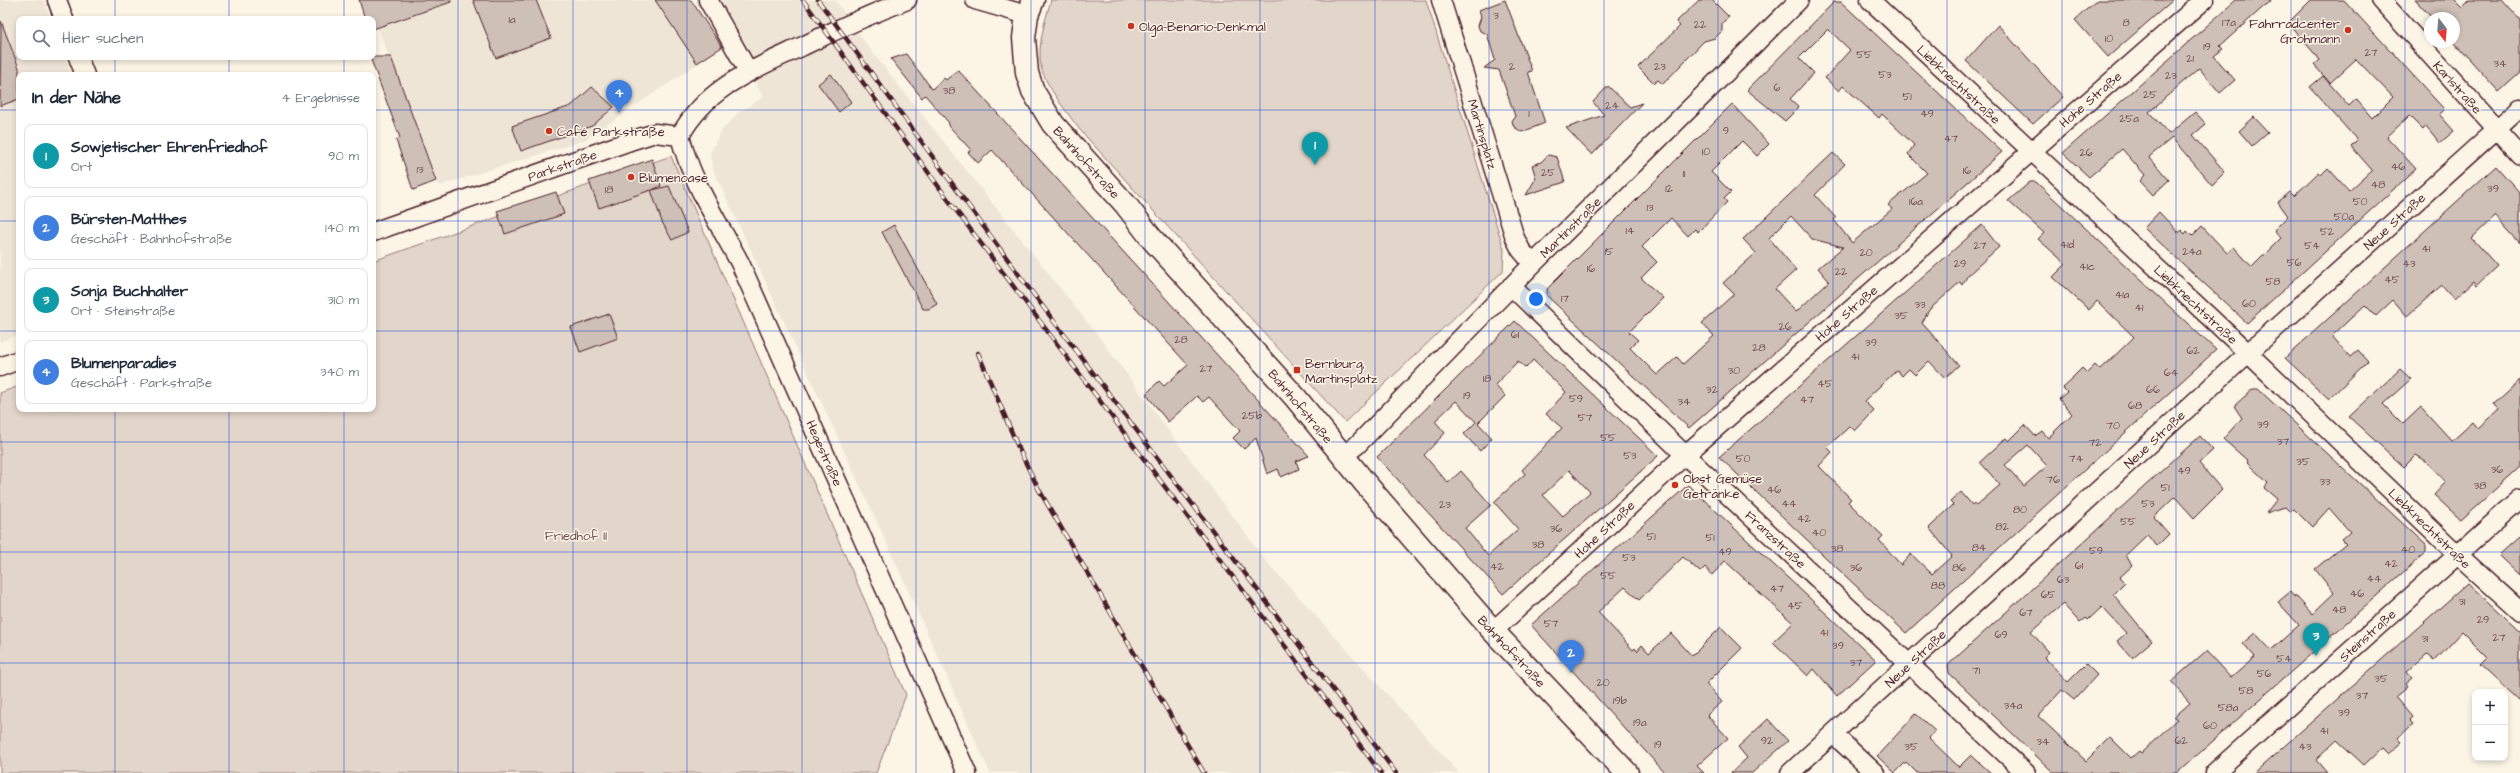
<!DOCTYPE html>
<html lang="de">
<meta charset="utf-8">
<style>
body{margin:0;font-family:"Architects Daughter",sans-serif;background:#f6f6f7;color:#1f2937}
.controls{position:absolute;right:12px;bottom:12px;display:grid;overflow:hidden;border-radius:8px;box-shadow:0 2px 6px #0003}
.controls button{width:36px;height:36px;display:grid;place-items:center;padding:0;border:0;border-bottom:1px solid #e0e1e3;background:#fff;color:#1f2937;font:20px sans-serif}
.compass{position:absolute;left:2424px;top:12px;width:36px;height:36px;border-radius:50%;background:#fff;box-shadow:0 2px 6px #0003;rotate:164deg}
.you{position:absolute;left:1536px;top:299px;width:14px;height:14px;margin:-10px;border:3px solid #fff;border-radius:50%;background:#1a73e8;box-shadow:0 0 0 6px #1a73e833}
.badge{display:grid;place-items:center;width:26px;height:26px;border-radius:50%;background:#2563eb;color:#fff;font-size:13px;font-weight:700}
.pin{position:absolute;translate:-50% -33px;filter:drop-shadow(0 1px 2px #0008)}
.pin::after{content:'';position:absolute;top:21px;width:14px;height:12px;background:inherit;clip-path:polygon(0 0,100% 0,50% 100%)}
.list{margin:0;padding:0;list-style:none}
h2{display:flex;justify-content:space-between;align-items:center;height:52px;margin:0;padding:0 16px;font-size:17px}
h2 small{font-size:13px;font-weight:400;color:#747a83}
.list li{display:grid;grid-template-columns:26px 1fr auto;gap:12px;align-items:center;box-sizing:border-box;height:64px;margin:0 8px 8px;padding:0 8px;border:1px solid #e0e1e3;border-radius:8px}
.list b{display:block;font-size:15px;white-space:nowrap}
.list p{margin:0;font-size:13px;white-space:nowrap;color:#747a83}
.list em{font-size:13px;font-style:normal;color:#747a83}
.icon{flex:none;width:22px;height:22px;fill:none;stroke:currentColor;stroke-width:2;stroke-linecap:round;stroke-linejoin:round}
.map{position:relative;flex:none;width:2520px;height:773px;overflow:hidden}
.search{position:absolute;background:#fff;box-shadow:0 2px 6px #0003;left:16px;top:16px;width:360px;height:44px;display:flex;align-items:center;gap:10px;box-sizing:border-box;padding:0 14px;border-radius:8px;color:#747a83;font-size:15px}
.panel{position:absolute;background:#fff;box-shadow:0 2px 6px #0003;left:16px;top:72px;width:360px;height:340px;border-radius:8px}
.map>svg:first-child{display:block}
</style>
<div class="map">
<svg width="2520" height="773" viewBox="0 0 2520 773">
<rect width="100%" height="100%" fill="#fcf5e5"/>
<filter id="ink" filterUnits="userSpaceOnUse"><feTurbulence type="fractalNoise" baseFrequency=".025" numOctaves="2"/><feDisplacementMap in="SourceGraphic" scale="8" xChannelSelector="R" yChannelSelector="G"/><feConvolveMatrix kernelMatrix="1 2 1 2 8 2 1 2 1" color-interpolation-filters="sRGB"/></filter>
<g filter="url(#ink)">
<!-- built -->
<path fill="#eee5d7" d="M0,0h44l7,19h-32v38h46l7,18h-53v260l-19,7z
M367,0h321l34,47 -137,93 -146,46z
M713,0h122l34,48 230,289 167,224 193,212h-469l-100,-223 -178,-383 -2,-14 12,-23 16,-17 25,-16z"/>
<!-- green -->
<path fill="#e2d5ca" stroke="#967a7a" d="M1051,0h375l78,249 -1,22 -158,151 -265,-292c-11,-15 -35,-45 -39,-63 -4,-22 4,-46 10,-67z
M671,156l235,539 -30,78h-876v-380l19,-7v23h354v-148z"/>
<!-- building -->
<path fill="#cfc0b7" stroke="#4a1f2b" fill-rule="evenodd" d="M359,0h92v2l-78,27v-10h-8z
M473,0h63l15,38 -55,20z
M655,0h36l31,47 -25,16z
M1505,0l27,71 -4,1 17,51 -23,9 -8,-5 -2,-6 3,-5 -16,-46 -15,-2 11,-8 -8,-26 -7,-3 -2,-5 3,-9 -2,-7z
M1699,0h13l17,17 -7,6v8l-7,7 -11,3 -41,43 -5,-4 -4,3 -16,-16 42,-41 -4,-4z
M2097,0h76l-65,57 -33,-37z
M2236,0h35l-51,46 3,3 -9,7 21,24 -15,13 -21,-25 -50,44 20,22 26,-22 11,12 -13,11 32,37 -13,13 -40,-47 -23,19 20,23 -16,15 -13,-14 5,-6 -23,-26 -33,28 -26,-24z
M2311,0h33l100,109 -5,5 15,17 -14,12 -14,-17 -3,4 -14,-14 -22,21 29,32 -169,154 -103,-95 15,-16 20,21 2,-3 4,4 2,-3 5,5 10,-10 25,27 7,-6 18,20 29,-29 -7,-8 14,-14 -10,-14 12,-10 4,4 25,-24 2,3 7,-7 21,23 23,-21 -21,-24 6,-6 -47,-53 13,-11 26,30 7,-7 16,19 21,-21 -37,-38 -26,24 -16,-18 6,-5 -32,-37z
M2415,0h39l8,8 8,-8h32l18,20v53l-21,19 -45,-50v-24h-22z
M1834,2h7l161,150 -313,276 -142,-132v-7l185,-185 37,40 -12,12 -15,-15 -31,31 20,20 -7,7 3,3 -29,30 -3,-3 -7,7 -17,-18 -29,29 15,15 -16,16 22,20 -34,34 9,8 -8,8 27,27 20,-18 6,7 31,-28 -12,-13 32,-29 -11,-11 33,-30 -13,-14 90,-86 12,11 -30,31 21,23 -2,2 18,23 40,-34 -4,-4 39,-32 -19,-19 6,-9 -32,-31 -3,4 -36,-32 -4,5 -14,-13 25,-28 -22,-21 -29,29 15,15 -24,26 9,8 -14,14 -38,-31zM1791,216l21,23 31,8 -25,21 11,13 -33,31 -21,-23 21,-19 -27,-32z
M1,21l18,47v31l-19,7z
M1998,25l65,72 -30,27 -67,-63z
M906,54l26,35 12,-11 2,2 12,-10 351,386 -13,5 3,8 -18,8 -3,-8 -11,5 -11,-36 -12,11 -11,-11 7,-7 -31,-34 -6,5 -6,-6 -29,26 -22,-28 13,-13 5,5 24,-21 -196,-215 -14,13 -10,-11 3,-2 -23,-25 1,-2 -24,-28 -3,3 -31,-39z
M370,57h21l45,124 -23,9 -17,-50 4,-2z
M831,74l20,28 -12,10 -21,-28z
M1608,86l22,21 12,-4 -50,52 -26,-27 38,-13 -11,-13z
M592,87l22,20 -22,19 -71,25 -9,-25 59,-20z
M2254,117l14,15 -16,14 -13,-15z
M1548,155l9,2 8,25 -39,13 10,-17 -4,-13 9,-3z
M652,159l9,27 -9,4 17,-4 19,46 -16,8 -10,-18 -11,-32 -52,18 -10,-27z
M2496,166l24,27v50l-25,-27 -23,22 25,28 -20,19 -3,-4 -20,18 -12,-14 -35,31 -14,-16 -17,16 -11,-11 -33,31 18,21 8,-7 10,11 -39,38 -44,-41z
M2030,182h6l180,168 -310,283 -187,-176 263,-232 17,22 -31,28 -6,10 -2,-3 -31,28 -7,13 37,42 -14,13 -16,-17 -14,14 -6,-6 -7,7 -5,-6 -33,31 10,10 -19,20 -5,-5 -23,21 5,5 -13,14 32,33 -3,3 35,34 -4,4 22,25 10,-11 21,20 20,-18 -23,-28 24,-23 -3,-3 11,-10 11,13 2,-2 2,3 24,-21 -20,-23 26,-24 3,3 16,-16 10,11 7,-5 6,7 24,-24 -13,-15 8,-7 -4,-4 10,-9 -1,-1 10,-10 5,5 8,-8 5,5 34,-33 -37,-36 -8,9 -36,-33 13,-13 -28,-25 6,-6 -36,-32zM2028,445l19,21 -23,20 -19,-21z
M556,192l8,22 -59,20 -8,-23z
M894,225l43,79 -8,5h-6l-41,-77z
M609,314l9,24 -38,14 -9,-25z
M1515,321l143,135 -155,138 -126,-137zM1533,360l33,32 -20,22 16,14 -40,42 3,4 -31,28 24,27 -30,27 -23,-28 26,-23 -30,-34 -13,12 -24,-28 21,-22 -10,-12 21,-20 20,21 -12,12 16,17 12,-13 -14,-15 27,-27 -10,-11 23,-24 8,7zM1569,470l21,22 -27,24 -20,-21z
M2400,369l11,10 -28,25 20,20 18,-17 31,34 21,-19 5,6 21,-19 -5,-5 26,-24v87l-59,53 -27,-25 12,-13 -20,-21 -10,-6 -12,12 -55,-50z
M2253,389h5l168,156v7l-249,221h-123l-105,-100 -1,-8 252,-229 13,14 -14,13 23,27 -28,28 -19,-21 -21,20 15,17 -12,12 -10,-11 -21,20 6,11 -12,11 5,5 -12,12 39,47 -20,17 -15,-17 9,-8 -24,-26 -14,13 -2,-2 -6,5 -17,-19 -32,28 18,20 -5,5 24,25 18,-18 11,11 -23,25 -12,-10 -24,26 48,45 24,-24 21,21 8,-7 2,2 36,-34 -3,-2 16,-14 -19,-21 35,-31 25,27 24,-21 -12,-14 12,-10 16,17 28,-25 -21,-23 12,-10 4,5 1,-2 17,19 22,-21 -19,-24 31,-26 -4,-4 8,-7 -21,-24 -17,19 -18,-18 -4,3 -5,-5 -19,6 11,-14 -13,-11 4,-5 -21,-20 1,-2 -25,-22 19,-21 -8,-12z
M1688,485l188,175 -39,36 -23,-27 -6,7 -35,-34 20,-19 -68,-62 -13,14 -7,-8 -5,5 -17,-15 -44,43 -14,-13 -27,25 35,38 2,-2 2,3 5,-6 7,8 22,-20 21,23 29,-29 21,21 -36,36 16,18 -15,13 21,23 -31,28 7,7h-39l-134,-148z
M2520,536v39l-21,-20z
M2468,583l52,49v69l-40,-37 7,-7 -25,-25 -27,29 -8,-7 -20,18 5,6 -7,6 2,3 -12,10 17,20 -3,3 4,4 -15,14 4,4 -14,12 -6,-6 -18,17 -27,-25 -21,20 11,13h-73z
M1916,714l19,17 -6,7 30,29 12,-12 20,18h-74l-11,-11 -11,11 -18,-17z
M1768,719l20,22 -36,32h-21l16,-15 -9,-11z"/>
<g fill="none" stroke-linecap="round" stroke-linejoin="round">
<defs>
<path id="minor" d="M57,0l7,19
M708,0l40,71
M975,0l52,15
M1441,0l74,238 6,12 12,14
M1870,0l378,353 209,201 63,57
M2381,0l139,155
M78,57l7,18
M680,136c11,45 38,86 60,127l227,510
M680,136c26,-49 76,-68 123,-90 34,-17 68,-32 104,-46
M373,232l257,-91 25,-8 25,3
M1511,286l174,169 341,318
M0,367l19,-7
M1343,456l14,-11 176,-181 266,-264
M1493,631l192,-176 519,-455
M1833,734l42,39
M1790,773l458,-420 272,-245
M2214,773l306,-274"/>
<path id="major" d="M1033,0l-6,15 -3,23 3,35 6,18 20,33 73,81 26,34 143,158 70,86 128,148 134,142"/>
</defs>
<!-- minor casing -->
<use href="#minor" stroke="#4a1f2b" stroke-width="21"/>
<!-- major casing -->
<use href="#major" stroke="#4a1f2b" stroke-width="25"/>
<!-- minor -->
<use href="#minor" stroke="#fcf5e5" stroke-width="18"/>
<!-- major -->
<use href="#major" stroke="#fcf5e5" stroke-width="22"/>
<defs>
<path id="rail" d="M803,0l149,205 429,568
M818,0l204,279 374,494
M978,353l40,94 20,41 166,285"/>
</defs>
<!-- rail casing -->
<use href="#rail" stroke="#4a1f2b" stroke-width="4.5"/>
<!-- rail -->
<use href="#rail" stroke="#fcf5e5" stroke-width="3" stroke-dasharray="9" stroke-linecap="butt"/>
</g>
</g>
<!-- grid -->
<path fill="none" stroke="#1d4ed8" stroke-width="1" stroke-opacity="0.55" d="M115,0v19M229,0v19M344,0v19M458,0v773M573,0v773M687,0v773M802,0v773M916,0v773M1031,0v773M1145,0v773M1260,0v773M1375,0v773M1489,0v773M1604,0v773M1718,0v773M1833,0v773M1947,0v773M2062,0v773M2176,0v773M2291,0v773M2405,0v773M115,57v18M229,57v18M344,57v18M0,110h19M373,110h2147M0,221h19M373,221h2147M0,331h19M373,331h2147M115,409v364M229,409v364M344,409v364M0,442h2520M0,552h2520M0,663h2520"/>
<!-- markers -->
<g fill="#c8321e" stroke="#fcf5e5" stroke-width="1.5">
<circle cx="1131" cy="26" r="4"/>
<circle cx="2348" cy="30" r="4"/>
<circle cx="549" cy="131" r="4"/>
<circle cx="631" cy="177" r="4"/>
<rect x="1293" y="366" width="8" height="8" rx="2"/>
<circle cx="1675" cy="485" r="4"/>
</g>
<g text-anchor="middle" stroke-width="3" stroke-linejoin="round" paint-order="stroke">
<!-- number labels -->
<g font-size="11" fill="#6b474e">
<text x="1496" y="19">3</text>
<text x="512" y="23">1a</text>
<text x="2126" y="26">8</text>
<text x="2229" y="26">17a</text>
<text x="1700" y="28">22</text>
<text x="2109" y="42">10</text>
<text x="2207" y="50">19</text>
<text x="2371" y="56">27</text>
<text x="1864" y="58">55</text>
<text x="2190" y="62">21</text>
<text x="2500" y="67">34</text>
<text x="1512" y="70">2</text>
<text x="1660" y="70">23</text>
<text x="1885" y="78">53</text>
<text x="2171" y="79">23</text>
<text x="1777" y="91">6</text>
<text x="949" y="94">38</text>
<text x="2150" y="98">25</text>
<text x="1907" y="100">51</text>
<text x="1612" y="109">24</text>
<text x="1529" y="117">1</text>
<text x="1927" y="117">49</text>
<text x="2129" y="122">25a</text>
<text x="1726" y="134">9</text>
<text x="1951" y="142">47</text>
<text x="1706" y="155">10</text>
<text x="2086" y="156">26</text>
<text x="2398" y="170">46</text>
<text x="420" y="173">13</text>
<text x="1967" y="174">16</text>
<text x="1548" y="176">25</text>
<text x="1684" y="177">11</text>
<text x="2378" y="188">48</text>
<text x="1669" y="192">12</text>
<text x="2493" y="192">39</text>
<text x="609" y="193">18</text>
<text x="1916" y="205">16a</text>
<text x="2360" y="205">50</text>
<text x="1650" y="211">13</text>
<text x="2344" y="220">50a</text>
<text x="1630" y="234">14</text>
<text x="2327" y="235">52</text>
<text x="2067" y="248">41d</text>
<text x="1980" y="249">27</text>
<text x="2312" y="249">54</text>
<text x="2426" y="252">41</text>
<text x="1609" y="255">15</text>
<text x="2192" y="255">24a</text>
<text x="1866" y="256">20</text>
<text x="2294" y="266">56</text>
<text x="1960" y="267">29</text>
<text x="2409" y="267">43</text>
<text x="2087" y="270">41c</text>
<text x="1591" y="272">16</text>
<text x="1841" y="275">22</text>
<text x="2392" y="283">45</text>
<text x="2273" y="285">58</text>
<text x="2122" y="298">41a</text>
<text x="1565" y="302">17</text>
<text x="2249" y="307">60</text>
<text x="1920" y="308">33</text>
<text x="2139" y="311">41</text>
<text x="1901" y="319">35</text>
<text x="1785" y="330">26</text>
<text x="1515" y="338">61</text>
<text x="1181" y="343">28</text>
<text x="1871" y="346">39</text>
<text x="1759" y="351">28</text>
<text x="2193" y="354">62</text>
<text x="1855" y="360">41</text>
<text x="1206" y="372">27</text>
<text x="1734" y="374">30</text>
<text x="2171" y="376">64</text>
<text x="1487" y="382">18</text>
<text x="1825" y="387">45</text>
<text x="1712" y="393">32</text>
<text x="2153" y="393">66</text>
<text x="1467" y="399">19</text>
<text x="1576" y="402">59</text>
<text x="1807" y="403">47</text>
<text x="1684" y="405">34</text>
<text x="2135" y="409">68</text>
<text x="1252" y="419">25b</text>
<text x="1585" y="421">57</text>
<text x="2263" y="428">39</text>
<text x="2113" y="429">70</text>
<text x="1608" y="441">55</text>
<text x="2283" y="445">37</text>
<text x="2095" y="446">72</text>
<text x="1630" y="459">53</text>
<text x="1743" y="462">50</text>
<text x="2076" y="462">74</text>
<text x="2303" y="465">35</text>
<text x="2497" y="473">36</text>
<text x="2184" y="474">49</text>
<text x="2053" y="483">76</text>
<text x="2325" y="485">33</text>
<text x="2480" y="489">38</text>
<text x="2165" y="491">51</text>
<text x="1774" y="493">46</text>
<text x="1789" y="507">44</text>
<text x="2148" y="507">53</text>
<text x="1445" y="508">23</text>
<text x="2020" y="513">80</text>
<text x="1804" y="522">42</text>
<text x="2128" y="525">55</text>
<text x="2002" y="530">82</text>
<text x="1556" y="532">36</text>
<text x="1819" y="536">40</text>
<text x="1651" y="540">51</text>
<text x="1710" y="541">51</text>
<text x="1538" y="548">38</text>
<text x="1979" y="551">84</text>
<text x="1837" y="552">38</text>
<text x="2408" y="553">40</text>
<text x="2096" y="554">59</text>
<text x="1725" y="555">49</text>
<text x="1629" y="561">53</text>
<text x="2391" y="567">42</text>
<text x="2079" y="569">61</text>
<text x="1497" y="570">42</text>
<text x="1856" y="571">36</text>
<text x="1959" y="571">86</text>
<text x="1608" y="579">55</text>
<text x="2374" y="582">44</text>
<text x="2063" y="583">63</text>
<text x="1938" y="589">88</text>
<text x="1777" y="592">47</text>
<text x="2357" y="597">46</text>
<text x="2048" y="598">65</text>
<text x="2462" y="605">31</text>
<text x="1795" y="609">45</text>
<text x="2339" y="613">48</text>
<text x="2026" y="616">67</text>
<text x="2483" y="623">29</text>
<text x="1551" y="627">57</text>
<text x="1824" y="636">41</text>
<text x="2001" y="638">69</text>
<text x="2499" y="641">27</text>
<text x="2425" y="642">31</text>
<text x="1838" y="649">39</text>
<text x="2284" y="662">54</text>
<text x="1856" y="666">37</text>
<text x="1976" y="674">71</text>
<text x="2264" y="677">56</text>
<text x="2381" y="682">35</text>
<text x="1603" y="686">20</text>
<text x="2246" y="694">58</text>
<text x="2362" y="699">37</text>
<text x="1620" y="704">19b</text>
<text x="2013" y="709">34a</text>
<text x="2228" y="711">58a</text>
<text x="2344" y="716">39</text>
<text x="1640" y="726">19a</text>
<text x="2210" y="729">60</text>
<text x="2324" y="734">41</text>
<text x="1767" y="744">92</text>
<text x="2181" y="744">62</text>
<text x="2043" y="745">34</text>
<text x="1658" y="748">19</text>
<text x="1911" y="750">35</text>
<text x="2305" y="750">43</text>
</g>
<!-- poi labels -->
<g font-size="13" fill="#4a1f2b" stroke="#fcf5e5" text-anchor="start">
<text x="2340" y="28" text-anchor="end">Fahrradcenter<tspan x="2340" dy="15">Grohmann</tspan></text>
<text x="1139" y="31">Olga-Benario-Denkmal</text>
<text x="557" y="136">Café Parkstraße</text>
<text x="639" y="182">Blumenoase</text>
<text x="1305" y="368">Bernburg,<tspan x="1305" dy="15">Martinsplatz</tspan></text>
<text x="1683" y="483">Obst Gemüse<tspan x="1683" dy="15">Getränke</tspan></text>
</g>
<!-- street labels -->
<g font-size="13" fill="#4a1f2b" stroke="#fcf5e5">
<text transform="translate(1959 84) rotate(43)" y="5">Liebknechtstraße</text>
<text transform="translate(2458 87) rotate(48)" y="5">Karlstraße</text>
<text transform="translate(2090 99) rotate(-41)" y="5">Hohe Straße</text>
<text transform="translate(1483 134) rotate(73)" y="5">Martinsplatz</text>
<text transform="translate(1087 162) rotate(48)" y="5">Bahnhofstraße</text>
<text transform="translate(562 165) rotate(-19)" y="5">Parkstraße</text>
<text transform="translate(2394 221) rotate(-42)" y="5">Neue Straße</text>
<text transform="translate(1570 227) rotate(-45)" y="5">Martinstraße</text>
<text transform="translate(2196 304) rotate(43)" y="5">Liebknechtstraße</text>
<text transform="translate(1846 313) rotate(-41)" y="5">Hohe Straße</text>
<text transform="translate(1301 406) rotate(50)" y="5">Bahnhofstraße</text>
<text transform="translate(2154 439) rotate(-43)" y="5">Neue Straße</text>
<text transform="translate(825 453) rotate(66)" y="5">Hegestraße</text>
<text transform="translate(2430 528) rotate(44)" y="5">Liebknechtstraße</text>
<text transform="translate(1604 529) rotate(-43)" y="5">Hohe Straße</text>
<text transform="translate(1776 539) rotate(43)" y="5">Franzstraße</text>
<text transform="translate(2367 635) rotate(-42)" y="5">Steinstraße</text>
<text transform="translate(1512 651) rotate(47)" y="5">Bahnhofstraße</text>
<text transform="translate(1915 658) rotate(-43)" y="5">Neue Straße</text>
</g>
<!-- park labels -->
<g font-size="13" fill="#704c53" stroke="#fcf5e5">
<text x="576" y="540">Friedhof II</text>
</g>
</g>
</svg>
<div class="controls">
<button>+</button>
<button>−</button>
</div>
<svg class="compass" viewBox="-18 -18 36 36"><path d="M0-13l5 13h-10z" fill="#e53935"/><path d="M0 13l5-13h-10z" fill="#747a83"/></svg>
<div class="you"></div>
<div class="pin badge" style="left:1315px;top:165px;background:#0f9aa8">1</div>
<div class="pin badge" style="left:1571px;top:673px;background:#3f7fe0">2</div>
<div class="pin badge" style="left:2316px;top:656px;background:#0f9aa8">3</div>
<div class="pin badge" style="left:619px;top:113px;background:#3f7fe0">4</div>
<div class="search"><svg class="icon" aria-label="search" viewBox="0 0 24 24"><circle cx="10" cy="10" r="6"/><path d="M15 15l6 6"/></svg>Hier suchen</div>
<section class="panel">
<h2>In der Nähe<small>4 Ergebnisse</small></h2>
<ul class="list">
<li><span class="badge" style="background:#0f9aa8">1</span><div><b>Sowjetischer Ehrenfriedhof</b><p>Ort</p></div><em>90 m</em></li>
<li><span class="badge" style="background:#3f7fe0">2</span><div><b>Bürsten-Matthes</b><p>Geschäft · Bahnhofstraße</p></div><em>140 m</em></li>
<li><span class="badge" style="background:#0f9aa8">3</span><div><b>Sonja Buchhalter</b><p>Ort · Steinstraße</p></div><em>310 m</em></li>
<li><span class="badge" style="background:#3f7fe0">4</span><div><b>Blumenparadies</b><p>Geschäft · Parkstraße</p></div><em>340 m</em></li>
</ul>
</section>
</div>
